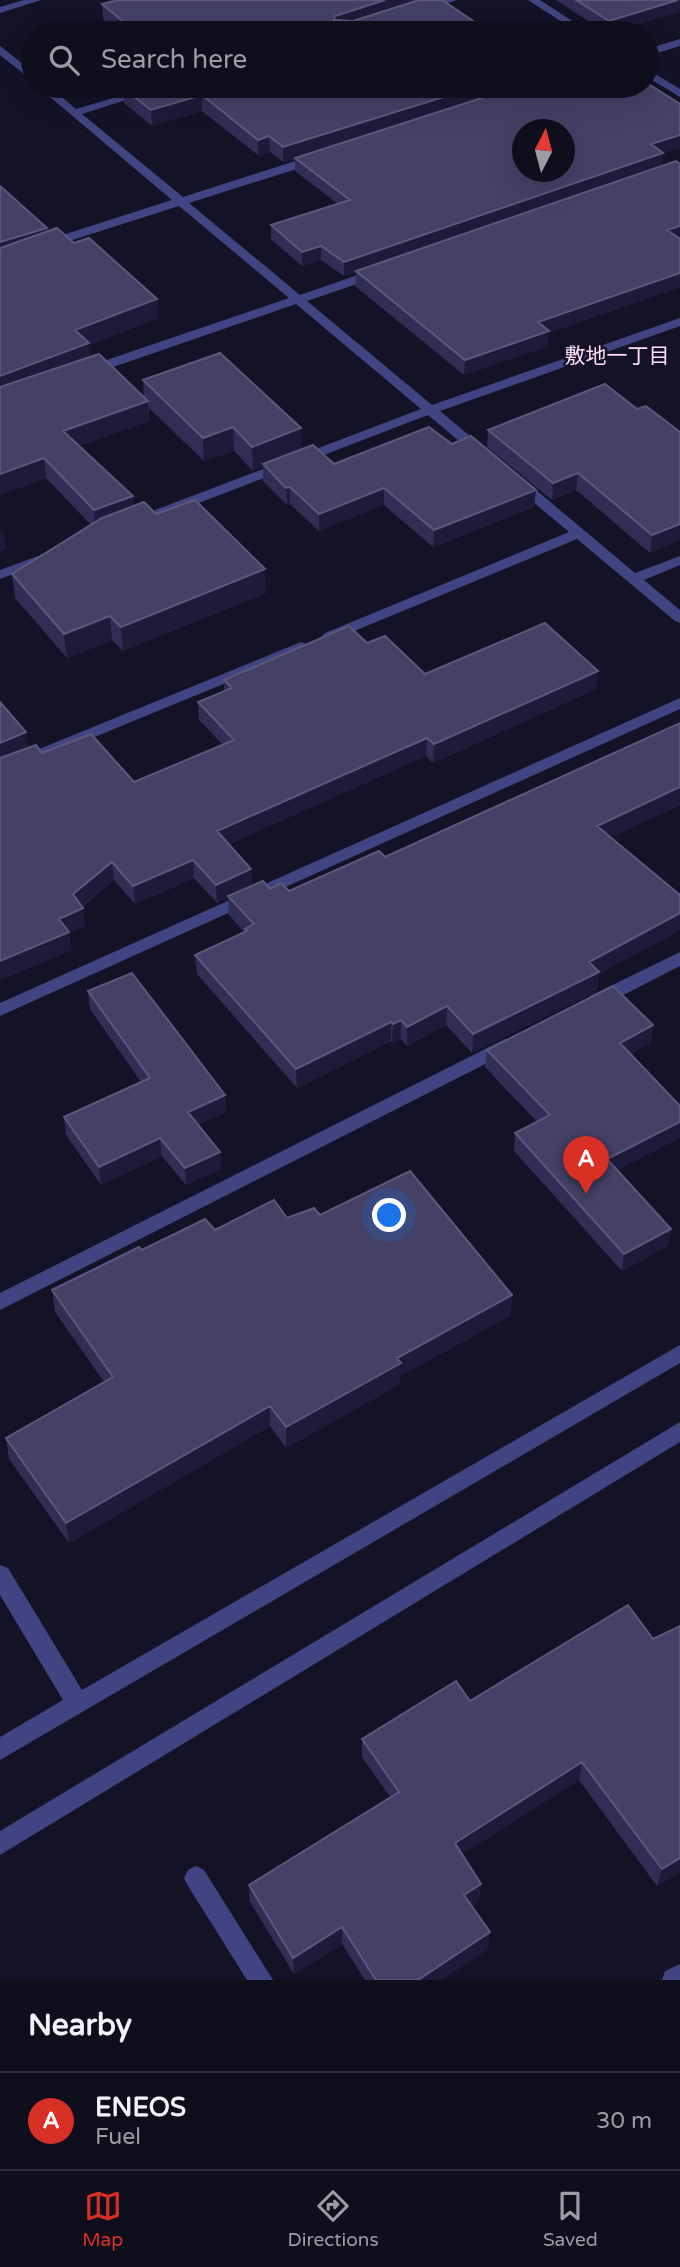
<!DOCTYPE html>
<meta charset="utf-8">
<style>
body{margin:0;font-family:"Varela Round","Noto Sans JP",sans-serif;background:#181726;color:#f1f3f6}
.compass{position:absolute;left:512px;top:119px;width:63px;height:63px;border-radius:50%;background:#0f0e1d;box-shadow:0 7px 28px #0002;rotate:6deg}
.you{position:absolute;left:390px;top:1216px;width:24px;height:24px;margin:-18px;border:5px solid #fff;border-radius:50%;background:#1a73e8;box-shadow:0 0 0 10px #1a73e833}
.badge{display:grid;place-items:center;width:46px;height:46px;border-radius:50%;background:#d93025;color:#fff;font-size:23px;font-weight:700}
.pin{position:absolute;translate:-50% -58px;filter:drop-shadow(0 2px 4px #0008)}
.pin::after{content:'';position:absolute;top:37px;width:24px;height:21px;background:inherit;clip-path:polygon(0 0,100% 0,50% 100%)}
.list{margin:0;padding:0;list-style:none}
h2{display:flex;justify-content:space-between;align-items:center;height:91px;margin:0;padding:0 28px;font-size:30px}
h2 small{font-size:23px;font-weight:400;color:#9b9ca4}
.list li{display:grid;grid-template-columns:46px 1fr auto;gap:21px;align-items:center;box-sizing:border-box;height:98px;padding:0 28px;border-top:2px solid #2f2e3b}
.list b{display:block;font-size:26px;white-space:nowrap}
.list p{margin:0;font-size:23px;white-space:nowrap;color:#9b9ca4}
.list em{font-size:23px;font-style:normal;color:#9b9ca4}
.icon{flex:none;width:38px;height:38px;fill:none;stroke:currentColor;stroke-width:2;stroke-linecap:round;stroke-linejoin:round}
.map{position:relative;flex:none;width:680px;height:1980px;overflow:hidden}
.search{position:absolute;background:#0f0e1d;box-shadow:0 7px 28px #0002;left:21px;right:21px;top:21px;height:77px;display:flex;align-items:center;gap:18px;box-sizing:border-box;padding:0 24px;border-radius:38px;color:#9b9ca4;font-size:26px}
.sheet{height:189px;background:#0f0e1d}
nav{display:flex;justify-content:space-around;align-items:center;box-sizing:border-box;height:98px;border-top:2px solid #2f2e3b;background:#0f0e1d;font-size:19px;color:#9b9ca4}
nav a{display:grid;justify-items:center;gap:4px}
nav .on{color:#d93025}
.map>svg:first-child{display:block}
</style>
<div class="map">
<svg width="680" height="1980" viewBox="0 0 680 1980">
<rect width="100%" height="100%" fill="#141227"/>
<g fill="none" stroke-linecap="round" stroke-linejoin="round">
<!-- minor -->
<path fill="#414482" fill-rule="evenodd" d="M24,0h17l-41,13v-6z
M441,0h16l-35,12 -5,-3z
M528,0h12l51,33h-12z
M680,39v7l-33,10v-7z
M0,46l33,26v9l-33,-26z
M647,69l33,20v8l-33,-20z
M37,86h12l27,23 78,-23h16l-88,28 101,83 131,-42h8v6l-133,42 111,92 72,-25h8v6l-73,25 125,104 248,-87v8l-240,85 48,40v6h-10l-50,-42 -263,101h-10v-6l266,-101 -125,-105 -203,70h-10v-6l206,-70 -110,-92 -179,57v-8l172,-55z
M518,478l5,1 112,94 45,-17v9l-36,15 36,30v13l-5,-2 -98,-82 -242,100h-10l-3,-3 3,-3 244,-101 -56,-47v-6z
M49,552l5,1 2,3 -2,3 -54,20v-9z
M301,642l5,2 3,3 -3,3 -306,126v-11z
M680,698v11l-680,307v-13z
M680,952v14l-78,40h-12l-3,-5 3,-5z
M505,1039l6,2 3,5 -3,5 -511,259v-17z
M680,1345v18l-680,397v-23l63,-37 -63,-105v-30l8,3 74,122z
M680,1422v20l-680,413v-24z
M196,1866l8,4 69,110h-26l-59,-94 -4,-8 4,-8z
M680,1964v16h-18l3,-9z"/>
</g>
<!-- wall -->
<path fill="#322d54" d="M442,0l-330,26 -9,-7 -1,-15z
M556,0h124l-70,33h-3z
M102,86h465l96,67 -1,13 18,-2v123l-132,46v13l-84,29 -109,-89 1,-14 -12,4 -23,-16 -19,6 -31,-27v-14l67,-21 -43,-33v-12l-12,3 -13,-10 -12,3 -56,-44 -50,15 -28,-23 -1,-11 -10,3z
M0,186l47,45 111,87 -69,27 1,12 54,40 -1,-17 158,48 1,21 32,15 200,43 -101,40 -49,-42 -65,26 -29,-27 -3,1 -24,-24v-14l-10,4 -19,-20 -30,10 -55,-53v13l-70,25 55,60 22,8 110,79 -143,58 -11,-11 -45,18 -52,-60 -3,-24 79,-49 -45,-47 -46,17z
M488,430l192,2v108l-30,13 -74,-63 -24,10 -65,-53z
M367,643l58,31 171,15 -163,74 -7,-7 -197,88 22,25 1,17 37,5 96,-34 295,-134v82l-69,32 -14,154 -125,62 -26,-28 -39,21 -6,-7 -9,4 -1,-2 -94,47 -100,-114 -2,-19 50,-22 -16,-18 -1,-17 -11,5 -23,-25 -59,26 -21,-24 -32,27 3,19 -16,7 2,17 -71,30v-278l28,46 106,34 89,-37 -24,-25 -1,-18 26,-11v-11z
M88,991l137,104 1,17 -28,13 22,27 1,17 -35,16 -24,-29 -61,29 -35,-50 -2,-18 77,-35 -51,-73z
M653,1025l-3,18 -20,11 -13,116 54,59 -3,17 -46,25 -108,-120 1,-18 22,-11 -52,-55 2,-17z
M320,1215l192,80 -2,21 -110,60v8l-114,64 -16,-22 -201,117 -60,-84 -3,-21 98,-56 -49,-70 -3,-22 90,-40 73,-20 72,-12z
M680,1626v246l-23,14 -78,-106 -117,74 17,47 -7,5 16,43 -47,31h-76l-23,-36 -48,30 -44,-72 -1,-17 141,-88 -28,-40v-18l291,-100z"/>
<!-- shaded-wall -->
<path fill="#1e1a3a" d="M385,0h39l-89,31 -1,-11 1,-4z
M678,0h2v12l-72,21 1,-12z
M113,86h32l-22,2v4l-10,3z
M479,86h47l-243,76v-15z
M202,95v16l-50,15 -1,-16z
M680,135v13l-17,5 -1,14 -318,109v-14l307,-118z
M269,136l1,16 -12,3v-15z
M680,226v14l-13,-10z
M47,228v9l-47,15v-10z
M321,246v14l-19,6v-14z
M680,273v14l-132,46v13l-84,29 1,-15 73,-38z
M157,299l1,19 -69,27 2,18 -91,33v-20l75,-46z
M148,401l1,20 -84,30 -2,-20z
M233,427l1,24 -30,10 -1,-23z
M301,428l1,24 -39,12v3l-10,4 -1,-24z
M44,458l2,20 -46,17v-21z
M578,473l-2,17 -24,10 1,-17z
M290,487v17l-3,1 -1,-17z
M384,488v17l-65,26v-17z
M536,490l-2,17 -101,40 1,-17z
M133,496l1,20 -38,14 -2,-20z
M680,524v16l-30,13 2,-18z
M3,529l3,20 -6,3v-21z
M265,569l1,24 -143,58 -2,-24z
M110,616l2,24 -45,18 -3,-24z
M598,671l-2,18 -163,74 1,-19z
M26,732l2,19 -28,12v-20z
M427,738l-1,18 -208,93 -1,-18z
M680,787v18l-85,40 2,-19z
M193,860l1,18 -59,26 -2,-18z
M112,862l2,18 -37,30 6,-2 2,18 -16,7 2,17 -71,30v-19l59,-42 14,-25z
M251,869l1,18 -35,16 -1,-18z
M680,913v18l-81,43 -2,17 -125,62 1,-19 116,-72z
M447,1006l-1,19 -39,21v-19z
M401,1020v19l-9,4 1,-19z
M391,1022v19l-94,47 -1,-19z
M653,1025l-3,18 -32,17 2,-17z
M225,1095l1,17 -37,18 -1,-18z
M680,1122v16l-75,39 2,-18z
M160,1138l2,18 -61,29 -2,-18z
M220,1152l1,17 -35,16 -1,-17z
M671,1229l-3,17 -46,25 2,-17z
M512,1295l-2,21 -110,60v8l-114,64v-21l111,-69z
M270,1406v20l-201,117 -3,-20z
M582,1762l-3,18 -126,80 2,-17z
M680,1858v14l-23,14 5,-17z
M481,1884l-2,17 -16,11 1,-17z
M342,1927v17l-48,30 -1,-16z
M490,1932l-2,17 -47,31h-23z"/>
<!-- building -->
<path fill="#444066" stroke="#5c587d" stroke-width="2" fill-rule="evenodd" d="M118,0h267l-50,16 -1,4 19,1 66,-21h23l49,33h-404l38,-10 -23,-19z
M576,0h102l-69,21z
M647,83l33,21v31l-29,9 12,9 -319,109 -23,-16 -19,6 -31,-27 79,-25 -55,-42 224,-72h48l8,5 18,-5h54zM522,130h42v42h-42z
M131,86h348l-196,61 -14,-11 -11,4 -56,-45 -51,15 -28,-22z
M676,161l4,3v62l-13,4 13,9v34l-142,49 11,9 -84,29 -109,-89z
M0,186l47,42 -47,14z
M57,228l17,15 15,-5 68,61 -82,31 14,13 -89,33v-128z
M220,353l81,75 -49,19 -19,-20 -30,11 -60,-58z
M99,354l49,47 -85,30 70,65 -39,14 -50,-52 -44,16v-87z
M605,384l32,25 9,-3 34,26v92l-28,11 -74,-62 -25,10 -65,-53z
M429,427l23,17 19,-8 65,54 -102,40 -50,-42 -65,26 -29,-27 -4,1 -23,-24 50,-19 21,19z
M195,500l70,69 -144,58 -11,-11 -46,18 -52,-60 90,-56 42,-16 12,12z
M545,623l53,48 -164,73 -7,-6 -210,93 34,38 -35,16 -23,-25 -60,26 -21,-24 -39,32 10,14 -24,11 10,13 -69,29v-203l36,-13 6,8 49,-19 43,48 100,-42 -36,-38 34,-14 -8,-8 125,-54 18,17 18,-7 40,38z
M0,702l26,30 -26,11z
M680,723v64l-83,39 83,69v18l-91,49 10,10 -126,62 -26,-28 -40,21 -6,-7 -8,4 -2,-2 -95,47 -101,-114 52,-24 -2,-2 9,-5 -26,-28 35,-15 7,8 11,-6 8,8 90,-40 6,6z
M132,973l93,122 -37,17 32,40 -35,16 -25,-30 -61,29 -35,-50 86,-39 -62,-87z
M613,986l40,39 -33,18 60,63v16l-73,37 64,70 -47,25 -109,-121 35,-18 -63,-65z
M410,1171l102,124 -115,63 4,5 -115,64 -16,-21 -204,117 -60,-85 107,-61 -61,-87 87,-43 3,3 63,-31 10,11 59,-30 13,18 27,-10 6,7z
M628,1605l25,34 27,-13v232l-18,11 -80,-107 -127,81 26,41 -17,11 26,37 -72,48h-42l-34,-53 -49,31 -44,-73 150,-93 -37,-53 94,-58 14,20z"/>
<g text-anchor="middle" stroke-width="5" stroke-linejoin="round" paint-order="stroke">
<!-- far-neighbourhood labels -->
<g font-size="21" fill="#fcddf3" stroke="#141227">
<text x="617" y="363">敷地一丁目</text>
</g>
</g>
</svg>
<svg class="compass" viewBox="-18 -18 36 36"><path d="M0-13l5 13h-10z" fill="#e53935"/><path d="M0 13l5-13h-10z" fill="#9b9ca4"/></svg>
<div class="you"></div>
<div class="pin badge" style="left:586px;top:1194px">A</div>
<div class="search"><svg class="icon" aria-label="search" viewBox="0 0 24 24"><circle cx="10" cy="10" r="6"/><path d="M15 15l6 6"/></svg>Search here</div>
</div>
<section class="sheet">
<h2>Nearby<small></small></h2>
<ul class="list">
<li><span class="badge">A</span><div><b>ENEOS</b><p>Fuel</p></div><em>30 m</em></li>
</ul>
</section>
<nav>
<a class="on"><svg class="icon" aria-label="map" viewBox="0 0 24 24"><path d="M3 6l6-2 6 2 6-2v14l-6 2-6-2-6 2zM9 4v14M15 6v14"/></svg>Map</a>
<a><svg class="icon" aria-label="directions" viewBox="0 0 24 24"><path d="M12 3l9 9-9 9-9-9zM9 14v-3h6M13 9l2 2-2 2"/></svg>Directions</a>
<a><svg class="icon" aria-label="saved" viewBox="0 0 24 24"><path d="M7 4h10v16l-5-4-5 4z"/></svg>Saved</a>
</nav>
